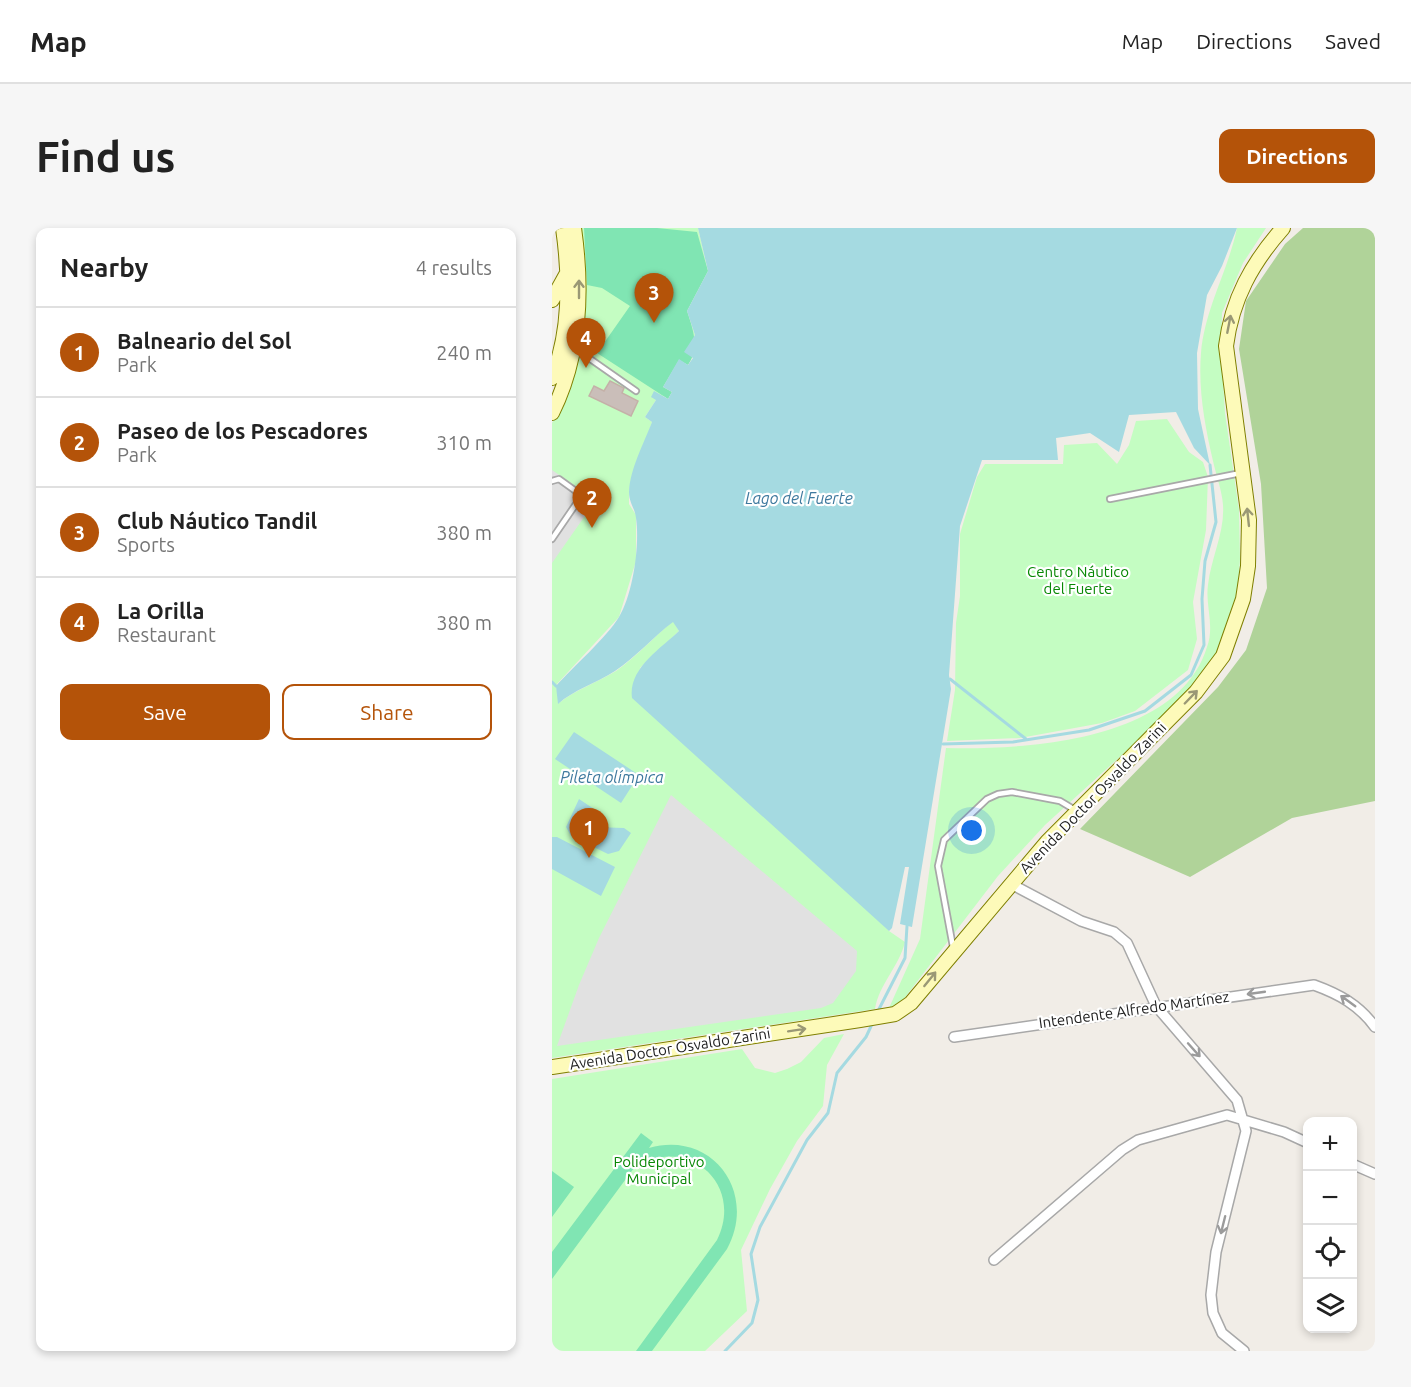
<!DOCTYPE html>
<meta charset="utf-8">
<style>
body{margin:0;font-family:Ubuntu,sans-serif;background:#f6f6f6;color:#222}
.controls{position:absolute;right:18px;bottom:18px;display:grid;overflow:hidden;border-radius:12px;box-shadow:0 3px 9px #0003}
.controls button{width:54px;height:54px;display:grid;place-items:center;padding:0;border:0;border-bottom:2px solid #e0e0e0;background:#fff;color:#222;font:30px sans-serif}
.you{position:absolute;left:420px;top:603px;width:21px;height:21px;margin:-15px;border:4px solid #fff;border-radius:50%;background:#1a73e8;box-shadow:0 0 0 9px #1a73e833}
.badge{display:grid;place-items:center;width:39px;height:39px;border-radius:50%;background:#b45309;color:#fff;font-size:20px;font-weight:700}
.pin{position:absolute;translate:-50% -50px;filter:drop-shadow(0 2px 3px #0008)}
.pin::after{content:'';position:absolute;top:32px;width:21px;height:18px;background:inherit;clip-path:polygon(0 0,100% 0,50% 100%)}
.list{margin:0;padding:0;list-style:none}
h2{display:flex;justify-content:space-between;align-items:center;height:78px;margin:0;padding:0 24px;font-size:26px}
h2 small{font-size:20px;font-weight:400;color:#767676}
.list li{display:grid;grid-template-columns:39px 1fr auto;gap:18px;align-items:center;box-sizing:border-box;height:90px;padding:0 24px;border-top:2px solid #e0e0e0}
.list b{display:block;font-size:22px;white-space:nowrap}
.list p{margin:0;font-size:20px;white-space:nowrap;color:#767676}
.list em{font-size:20px;font-style:normal;color:#767676}
.actions{display:flex;gap:12px;padding:18px 24px}
.actions a{flex:1;padding:14px 0;border:2px solid #b45309;border-radius:12px;text-align:center;font-size:21px;color:#b45309}
.actions .main{background:#b45309;color:#fff}
.icon{flex:none;width:33px;height:33px;fill:none;stroke:currentColor;stroke-width:2;stroke-linecap:round;stroke-linejoin:round}
.map{position:relative;flex:none;width:823px;height:1123px;overflow:hidden;border-radius:12px}
header{display:flex;align-items:center;gap:36px;box-sizing:border-box;height:84px;padding:0 30px;background:#fff;border-bottom:2px solid #e0e0e0}
header strong{font-size:28px}
nav{display:flex;gap:33px;margin-inline-start:auto;font-size:21px}
.intro{display:flex;align-items:center;justify-content:space-between;box-sizing:border-box;height:144px;padding:0 36px}
h1{margin:0;font-size:42px}
.button{padding:15px 27px;border-radius:12px;background:#b45309;color:#fff;font-size:21px;font-weight:700}
main{display:flex;gap:36px;padding:0 36px}
aside{flex:1;background:#fff;border-radius:12px;box-shadow:0 3px 9px #0003}
.map>svg:first-child{display:block}
</style>
<header>
<strong>Map</strong>
<nav><a>Map</a><a>Directions</a><a>Saved</a></nav>
</header>
<div class="intro"><h1>Find us</h1><a class="button">Directions</a></div>
<main>
<aside>
<h2>Nearby<small>4 results</small></h2>
<ul class="list">
<li><span class="badge">1</span><div><b>Balneario del Sol</b><p>Park</p></div><em>240 m</em></li>
<li><span class="badge">2</span><div><b>Paseo de los Pescadores</b><p>Park</p></div><em>310 m</em></li>
<li><span class="badge">3</span><div><b>Club Náutico Tandil</b><p>Sports</p></div><em>380 m</em></li>
<li><span class="badge">4</span><div><b>La Orilla</b><p>Restaurant</p></div><em>380 m</em></li>
</ul>
<div class="actions"><a class="main">Save</a><a>Share</a></div>
</aside>
<div class="map">
<svg width="823" height="1123" viewBox="0 0 823 1123">
<rect width="100%" height="100%" fill="#f1ede7"/>
<!-- forest -->
<path fill="#b0d399" d="M751,0h72v573l-83,17 -102,59 -110,-48 138,-142 28,-37 21,-62 -6,-104 -22,-135 7,-48 39,-57z"/>
<!-- park -->
<path fill="#c4fdc2" d="M29,0h117l10,43 -21,40 8,24 -32,52 9,5 -16,8 -11,17 7,5 -23,67v15l7,11v46l-17,56 -63,68 3,18c14,-12 39,-21 57,-32 20,-14 38,-34 57,-50l6,10 -39,37 249,263 16,11c-6,25 -26,42 -30,67l-323,49v-635l9,-16z
M685,0h29l-23,35 -21,50 -1,33 4,67 14,97 1,49 -2,31 -22,64 -13,22 -46,47 -112,102 -47,51 -95,124 -14,8 31,-69 26,-191c81,2 232,-7 261,-101 8,-22 -2,-41 1,-62 3,-27 17,-53 15,-80 -1,-14 -7,-30 -10,-44 -8,-35 -15,-71 -12,-108 4,-45 27,-82 36,-125z
M615,191l22,33 14,10 5,15 -2,53 -13,72 4,37 -9,31 -53,41 -33,12 -82,15 -73,3 8,-51 1,-67 4,-27v-62l17,-57 8,-13h78l1,-19 33,-2 20,21 12,-19 7,-24z
M292,806l-17,31 -4,41 -26,35 -27,48 -29,61 6,61 -42,40h-153v-272l190,-30 13,19 20,5 12,-4 14,-7 23,-24z"/>
<!-- pitch -->
<path fill="#80e5b3" d="M32,0h73l40,4 11,39 -21,40c6,18 13,37 1,54l-9,-5 -16,27 9,5 -4,7 -71,-46 33,-47 -28,-18 -15,-3z
M89,905l12,9 -4,6c63,-18 109,44 78,101l-75,102h-16l81,-111c28,-57 -31,-107 -83,-72l-82,111v-27z
M0,943l22,16 -22,30z"/>
<!-- parking -->
<path fill="#e1e1e1" d="M0,242l44,30 -44,63z
M119,567l186,156 -1,20 -23,32 -12,5 -264,38 22,-61 20,-47z"/>
<!-- water -->
<path fill="#a5dae1" d="M146,0h539l-15,38 -15,29 -10,58 1,56 12,56 -16,-17 -18,-36 -47,3 -10,37 -29,-19 -34,5 2,22h-76l-22,66 -11,149 2,14 -39,238 -12,-3 9,-57h-4l-13,61 -3,3 -257,-233c-4,-29 28,-49 47,-67l-6,-9c-20,15 -37,35 -58,49 -18,12 -42,19 -57,33l-2,-18c17,-19 51,-49 63,-69 14,-23 21,-72 17,-99 -1,-10 -7,-15 -7,-26 1,-23 15,-49 23,-70l-7,-5 11,-17 -5,-3 3,-6 14,8 4,-7 -9,-5 16,-28 9,6 5,-7 -9,-6 11,-17 -8,-24 21,-40z
M22,504l65,43 -18,28 -66,-44z
M27,571l18,12 -7,6 4,10 30,1 7,5 -12,18 -11,3 -37,-18 -5,-9z
M0,609h5l58,30 -14,29 -49,-27z"/>
<g fill="none" stroke-linecap="round" stroke-linejoin="round">
<!-- stream -->
<path stroke="#a5dae1" stroke-width="3" d="M398,451l76,60
M0,454l4,4
M391,516l70,-2 76,-12 56,-19 46,-36 13,-30 -2,-46 3,-38 11,-39 -6,-57
M325,785l28,-55 2,-32
M173,1123l27,-28 6,-23 -7,-46 9,-27 47,-87 21,-27 9,-40 29,-36 7,-15"/>
</g>
<!-- building -->
<path fill="#cabeb9" stroke="#c4b1a8" stroke-width="1.5" d="M58,153l14,7 -2,5 16,8 -7,15 -42,-20 5,-10 10,5z"/>
<g fill="none" stroke-linecap="round" stroke-linejoin="round">
<defs>
<path id="service" d="M24,121l60,42
M0,253l7,-2 18,13 1,9 -26,38
M558,271l131,-26
M401,719l-15,-81 6,-26 43,-41 11,-5 14,-2 48,9 15,9"/>
<path id="minor" d="M459,656l70,37 33,11 13,11 29,63 81,94 9,31 -30,121 -5,43 2,18 9,20 22,18
M402,809l360,-52c25,9 45,20 61,42
M800,936l23,10
M442,1032l128,-110 16,-10 89,-25 57,17 24,11"/>
<path id="secondary" d="M0,72l14,-25
M0,150c19,-47 18,-101 11,-150
M0,185c29,-58 31,-122 22,-185
M0,839l308,-47 35,-6 16,-11 136,-161 149,-150 27,-36 20,-57 5,-33 1,-46 -23,-174c6,-47 26,-83 57,-118"/>
</defs>
<!-- service casing -->
<use href="#service" stroke="#a8a8a8" stroke-width="8"/>
<!-- minor casing -->
<use href="#minor" stroke="#a8a8a8" stroke-width="12"/>
<!-- secondary casing -->
<use href="#secondary" stroke="#7f7f00" stroke-width="16"/>
<!-- service -->
<use href="#service" stroke="#fff" stroke-width="4.5"/>
<!-- minor -->
<use href="#minor" stroke="#fff" stroke-width="9"/>
<!-- secondary -->
<use href="#secondary" stroke="#fdfab9" stroke-width="14"/>
</g>
<!-- one-way arrows -->
<defs><path id="oneway-shaft" d="M-6 0H5M1.5-3L5.5 0L1.5 3" fill="none" stroke-width="1.6" stroke-linecap="round" stroke-linejoin="round" transform="scale(1.5)"/></defs>
<g stroke="#9a9875">
<use href="#oneway-shaft" transform="translate(27 61) rotate(-90)"/>
<use href="#oneway-shaft" transform="translate(677 96) rotate(-79)"/>
<use href="#oneway-shaft" transform="translate(696 289) rotate(-96)"/>
<use href="#oneway-shaft" transform="translate(639 469) rotate(-46)"/>
<use href="#oneway-shaft" transform="translate(378 751) rotate(-51)"/>
<use href="#oneway-shaft" transform="translate(245 802) rotate(-9)"/>
</g>
<g stroke="#9b9b9b">
<use href="#oneway-shaft" transform="translate(704 765) rotate(172)"/>
<use href="#oneway-shaft" transform="translate(796 773) rotate(-144)"/>
<use href="#oneway-shaft" transform="translate(642 822) rotate(48)"/>
<use href="#oneway-shaft" transform="translate(671 997) rotate(104)"/>
</g>
<g text-anchor="middle" stroke-width="4.5" stroke-linejoin="round" paint-order="stroke">
<!-- park labels -->
<g font-size="15" fill="#088805" stroke="#fff">
<text x="526" y="349">Centro Náutico<tspan x="526" dy="17">del Fuerte</tspan></text>
<text x="107" y="939">Polideportivo<tspan x="107" dy="17">Municipal</tspan></text>
</g>
<!-- street labels -->
<g font-size="15" fill="#212121" stroke="#fff">
<text transform="translate(541 570) rotate(-46)" y="5">Avenida Doctor Osvaldo Zarini</text>
<text transform="translate(582 782) rotate(-8)" y="5">Intendente Alfredo Martínez</text>
<text transform="translate(118 821) rotate(-9)" y="5">Avenida Doctor Osvaldo Zarini</text>
</g>
<!-- water labels -->
<g font-size="16" font-style="italic" fill="#3e799e" stroke="#fff">
<text x="247" y="276">Lago del Fuerte</text>
<text x="60" y="555">Pileta olímpica</text>
</g>
</g>
</svg>
<div class="controls">
<button>+</button>
<button>−</button>
<button><svg class="icon" aria-label="locate" viewBox="0 0 24 24"><circle cx="12" cy="12" r="6"/><path d="M12 2v4M12 18v4M2 12h4M18 12h4"/></svg></button>
<button><svg class="icon" aria-label="layers" viewBox="0 0 24 24"><path d="M12 4l9 5-9 5-9-5zM3 14l9 5 9-5"/></svg></button>
</div>
<div class="you"></div>
<div class="pin badge" style="left:37px;top:630px">1</div>
<div class="pin badge" style="left:40px;top:300px">2</div>
<div class="pin badge" style="left:102px;top:95px">3</div>
<div class="pin badge" style="left:34px;top:140px">4</div>
</div>
</main>
